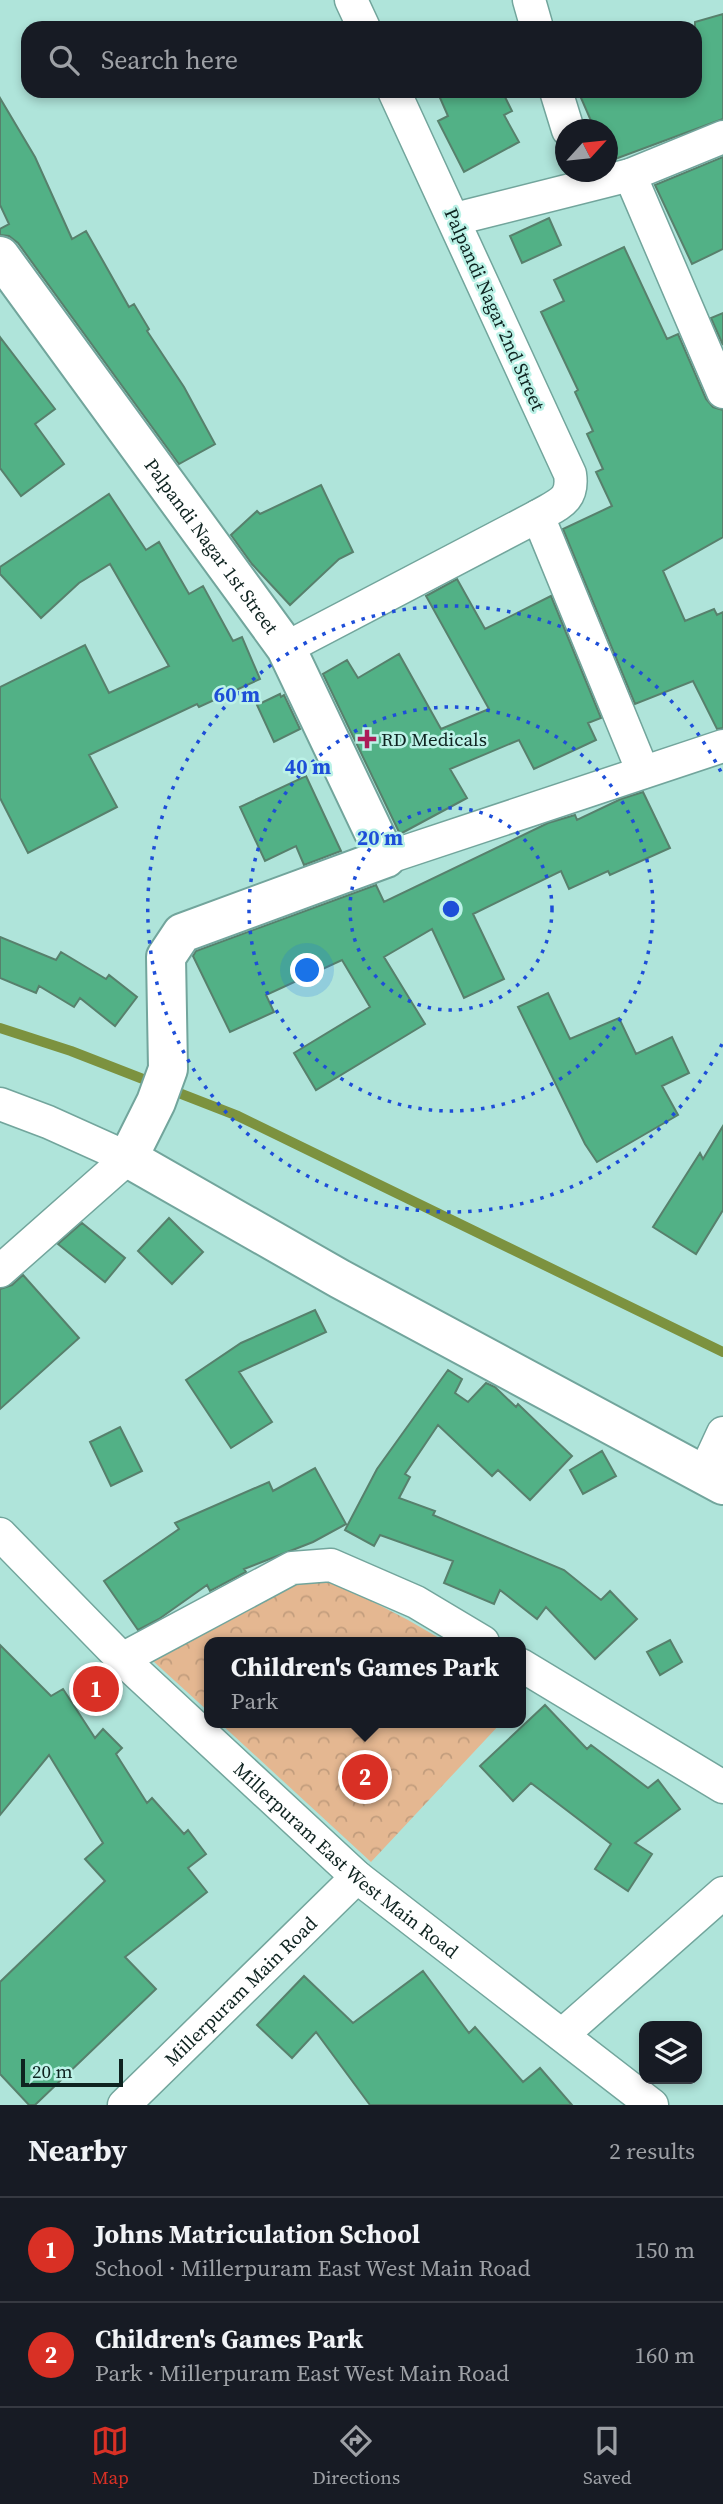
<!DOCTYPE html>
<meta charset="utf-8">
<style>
body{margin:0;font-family:"Source Serif 4",serif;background:#242831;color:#f1f3f6}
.controls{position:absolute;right:21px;bottom:21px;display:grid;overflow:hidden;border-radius:14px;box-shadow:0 4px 10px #0003}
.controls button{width:63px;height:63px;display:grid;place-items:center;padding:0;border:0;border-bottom:2px solid #363941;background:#171b24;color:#f1f3f6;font:35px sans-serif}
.compass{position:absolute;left:555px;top:119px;width:63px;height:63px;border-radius:50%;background:#171b24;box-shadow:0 4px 10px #0003;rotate:63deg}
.scale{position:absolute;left:21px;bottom:18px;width:102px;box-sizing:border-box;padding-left:7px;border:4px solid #0e2320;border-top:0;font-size:19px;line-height:24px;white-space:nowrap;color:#0e2320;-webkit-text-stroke:5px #bcf2e7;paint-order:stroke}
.you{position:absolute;left:308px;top:971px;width:24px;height:24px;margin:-18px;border:5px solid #fff;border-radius:50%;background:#1a73e8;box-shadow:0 0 0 10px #1a73e833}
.badge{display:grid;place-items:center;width:46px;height:46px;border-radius:50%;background:#d93025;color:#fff;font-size:23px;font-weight:700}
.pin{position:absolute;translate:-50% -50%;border:4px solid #fff;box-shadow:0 2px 7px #0006}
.popup{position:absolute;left:204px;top:1637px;width:322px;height:91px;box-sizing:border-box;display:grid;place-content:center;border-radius:14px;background:#171b24;filter:drop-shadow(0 2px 5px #0005);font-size:23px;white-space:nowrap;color:#9ea1a6}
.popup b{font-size:26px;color:#f1f3f6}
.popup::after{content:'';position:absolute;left:50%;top:100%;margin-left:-14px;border:14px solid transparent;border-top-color:#171b24}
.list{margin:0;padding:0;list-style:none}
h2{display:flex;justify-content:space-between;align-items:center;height:91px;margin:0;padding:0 28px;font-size:30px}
h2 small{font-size:23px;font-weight:400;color:#9ea1a6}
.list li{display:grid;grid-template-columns:46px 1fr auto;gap:21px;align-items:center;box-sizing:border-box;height:105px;padding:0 28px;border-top:2px solid #363941}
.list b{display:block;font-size:26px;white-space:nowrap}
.list p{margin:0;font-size:23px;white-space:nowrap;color:#9ea1a6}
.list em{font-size:23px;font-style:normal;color:#9ea1a6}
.icon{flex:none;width:38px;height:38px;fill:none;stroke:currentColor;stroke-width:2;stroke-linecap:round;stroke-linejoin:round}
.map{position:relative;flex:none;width:723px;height:2105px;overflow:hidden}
.search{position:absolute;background:#171b24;box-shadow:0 4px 10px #0003;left:21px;right:21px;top:21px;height:77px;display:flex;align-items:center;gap:18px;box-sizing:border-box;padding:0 24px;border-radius:21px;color:#9ea1a6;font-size:26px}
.sheet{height:301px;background:#171b24}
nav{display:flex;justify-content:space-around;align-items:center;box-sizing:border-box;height:98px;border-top:2px solid #363941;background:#171b24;font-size:19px;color:#9ea1a6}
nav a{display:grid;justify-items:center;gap:4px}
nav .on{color:#d93025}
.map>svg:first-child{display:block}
</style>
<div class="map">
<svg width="723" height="2105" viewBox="0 0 723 2105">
<defs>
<pattern id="park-crowns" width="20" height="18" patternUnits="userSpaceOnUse" patternTransform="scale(1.75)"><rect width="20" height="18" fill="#e4b791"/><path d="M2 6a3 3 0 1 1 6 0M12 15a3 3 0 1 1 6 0" fill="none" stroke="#c29d7d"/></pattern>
</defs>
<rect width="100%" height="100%" fill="#afe4da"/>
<!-- park -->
<path fill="url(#park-crowns)" d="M329,1579l79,41 38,22h-237v70l-56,-51 144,-79z
M220,1723h281l-130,139z"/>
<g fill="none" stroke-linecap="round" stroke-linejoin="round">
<!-- stream -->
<path stroke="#7c923f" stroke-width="10" d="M0,1028l71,23 167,65 485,236"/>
</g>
<!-- building -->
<path fill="#52b186" stroke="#57806c" stroke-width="2" d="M723,14v105l-116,43v-32h-12l-17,-39h117v-69z
M437,91h65l10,20 -8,4 15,27 -55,30 -26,-51 10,-5z
M0,98l35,59 37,82 14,-8 43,76 5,-3 15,25 -2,2 37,56 31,57 -36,20 -161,-221 -9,-7 -9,-1v-6l9,-5 -9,-19z
M723,157v92l-31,15 -37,-79z
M549,218l12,27 -39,18 -12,-27z
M624,247l43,92 11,-5 28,65 7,8 10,3v127l-60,34 22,50 29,-12 3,6 6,-3v116l-6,1 -24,-48 -58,23 -72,-175 49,-23 -16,-34 7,-3 -16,-35 6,-3 -18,-39 3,-2 -37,-78 23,-11 -10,-21z
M723,313v32l-12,-27z
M0,337l55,72 -20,15 29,40 -43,32 -21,-28z
M321,485l32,67 -14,7 -49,46 -38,-41 -21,-29 26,-24 3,3z
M109,494l37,56 13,-8 30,52 14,-8 30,55 9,-4 18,42 -61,28 -2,-3 -108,51 28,52 -89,46 -28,-55v-111l85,-42 24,48 60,-27 -59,-102 -31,19 -38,35 -41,-44v-7z
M457,579l28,50 66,-33 50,122 -13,5 8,17 -62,29 -15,-29 -69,29 17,29 -67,36 -77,-160 24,-14 11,18 41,-24 42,75 48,-20 -63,-113z
M280,694l1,3 3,-2 16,34 -26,13 -17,-37z
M306,776l35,75 -37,14 -8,-19 -31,15 -25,-54z
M643,792l27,56 -60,27 -2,-4 -39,18 -8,-18 -88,43 31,65 -40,19 -32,-69 -48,28 41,67 -109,66 -22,-37 76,-46 -28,-47 -76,35 8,17 -44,20 -37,-76 3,-5 180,-66 8,17 164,-79 27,-8 2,5 44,-21z
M0,937l56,23 5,-8 45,27 3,-4 28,22 -22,29 -35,-28 -6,9 -35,-21 -3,7 -36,-15z
M548,993l22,46 49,-21 17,36 36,-17 17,36 -27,13 16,29 -81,47 -12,-18 -67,-137z
M723,1126v84l-27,44 -43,-27 47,-74 3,6z
M169,1218l34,34 -31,32 -34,-33z
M82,1223l43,35 -20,24 -47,-38z
M23,1275l56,63 -79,71v-120l12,-4z
M315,1310l11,22 -87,40 33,50 -41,26 -45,-68 55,-37z
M448,1370l14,9 -7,14 13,9 18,-19 9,4 21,20 2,-3 54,52 -42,44 -32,-30 -6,6 -54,-51 -33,49 5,3 -11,21 36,13 -2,4 131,55 37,30 9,-9 27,28 -42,40 -49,-52 -9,12 -37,-29 -6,14 -50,-21 9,-22 -73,-26 -6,11 -29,-16 32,-61z
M120,1427l22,44 -31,15 -21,-44z
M602,1451l14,25 -33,18 -13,-24z
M315,1468l31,56 -33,18 -69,27 2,3 -36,19 -3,-6 -48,34 -21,11 -34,-49 75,-52 -4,-6 94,-41 4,9z
M670,1640l12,22 -22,13 -13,-23z
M0,1645l51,51 12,-7 32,49 8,-9 19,19 -6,6 31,49 5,-5 32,36 4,-4 18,24 -18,14 19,24 -82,65 31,32 -121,116h-6l-29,-31v-92l105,-101 -20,-22 18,-16 -54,-88 -49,60z
M545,1705l42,44 4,-4 57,43 10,-8 22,29 -45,34 17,11 -24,37 -33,-22 16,-25 -80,-61 -18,18 -33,-35z
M423,1971l46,62 6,-6 48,55 17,-14 32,37h-202l-54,-73 -24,26 -35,-33 47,-49 49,47z"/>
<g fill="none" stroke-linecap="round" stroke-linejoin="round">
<defs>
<g id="street">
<path d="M351,0l13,28"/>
<path d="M529,0l8,28"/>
<path d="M556,91l12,39"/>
<path d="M630,175l93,217"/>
<path d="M455,219l175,-44 93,-38"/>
<path d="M538,516l105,256"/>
<path d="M286,648l252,-132c20,-12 36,-15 32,-42l-176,-383"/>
<path d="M386,858l337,-112"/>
<path d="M0,1104l48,18 80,36 -128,113"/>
<path d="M704,1474l19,-41"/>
<path id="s1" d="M0,1534l122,125 235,218 295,228"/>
<path d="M122,1659l170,-91 39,-3 85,37 67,40"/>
<path d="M521,1665l202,122"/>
<path d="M562,2035l161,-142"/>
<path id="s2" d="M124,2105l233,-228"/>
</g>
<g id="secondary">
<path id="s3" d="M0,256l286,392 100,210 -204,75 -16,24 2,112 -12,33 -28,56 212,121 383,206"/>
</g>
</defs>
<!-- street casing -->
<use href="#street" stroke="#72a59c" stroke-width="35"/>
<!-- secondary casing -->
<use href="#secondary" stroke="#72a59c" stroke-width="42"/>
<!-- street -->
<use href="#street" stroke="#fff" stroke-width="32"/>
<!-- secondary -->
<use href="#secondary" stroke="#fff" stroke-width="38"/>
</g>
<!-- distance rings -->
<g fill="none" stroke="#1d4ed8" stroke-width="3.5" stroke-dasharray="3.5 7">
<circle cx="451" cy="909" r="101"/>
<circle cx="451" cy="909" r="202"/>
<path d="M722 1044A303 303 0 1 1 722 774"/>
</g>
<!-- markers -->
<path fill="#ab1c58" stroke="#bcf2e7" stroke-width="2.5" d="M363.5 728.5h7v7h7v7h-7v7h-7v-7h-7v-7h7z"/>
<g text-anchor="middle" stroke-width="5" stroke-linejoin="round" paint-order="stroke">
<!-- street labels -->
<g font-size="19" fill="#0e2320" stroke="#bcf2e7">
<text transform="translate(495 309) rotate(66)" y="7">Palpandi Nagar 2nd Street</text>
<text dy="7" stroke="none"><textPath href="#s3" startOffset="359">Palpandi Nagar 1st Street</textPath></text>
<text dy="7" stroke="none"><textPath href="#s1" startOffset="476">Millerpuram East West Main Road</textPath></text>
<text dy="7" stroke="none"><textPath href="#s2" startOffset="163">Millerpuram Main Road</textPath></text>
</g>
<!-- poi labels -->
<g font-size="19" fill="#0e2320" stroke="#bcf2e7" text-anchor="start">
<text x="381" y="746">RD Medicals</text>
</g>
</g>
<circle cx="451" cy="909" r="10" fill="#1d4ed8" stroke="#bcf2e7" stroke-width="3.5"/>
<g font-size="21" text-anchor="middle" font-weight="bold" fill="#1d4ed8" stroke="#bcf2e7" stroke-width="5" stroke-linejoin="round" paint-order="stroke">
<text x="237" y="702">60 m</text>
<text x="308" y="774">40 m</text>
<text x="380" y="845">20 m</text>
</g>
</svg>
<div class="controls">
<button><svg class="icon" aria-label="layers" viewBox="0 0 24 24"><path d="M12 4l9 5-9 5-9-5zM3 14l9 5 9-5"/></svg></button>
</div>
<svg class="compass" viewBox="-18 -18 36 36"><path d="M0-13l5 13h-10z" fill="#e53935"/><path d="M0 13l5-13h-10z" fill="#9ea1a6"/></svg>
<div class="scale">20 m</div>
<div class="you"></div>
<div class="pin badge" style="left:96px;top:1689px">1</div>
<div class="pin badge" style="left:365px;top:1777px">2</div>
<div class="popup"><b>Children's Games Park</b>Park</div>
<div class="search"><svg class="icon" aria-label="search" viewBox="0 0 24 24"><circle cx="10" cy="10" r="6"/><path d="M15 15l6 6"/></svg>Search here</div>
</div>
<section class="sheet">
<h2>Nearby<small>2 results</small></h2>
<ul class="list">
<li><span class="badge">1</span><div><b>Johns Matriculation School</b><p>School · Millerpuram East West Main Road</p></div><em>150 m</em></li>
<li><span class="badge">2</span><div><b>Children's Games Park</b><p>Park · Millerpuram East West Main Road</p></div><em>160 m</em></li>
</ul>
</section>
<nav>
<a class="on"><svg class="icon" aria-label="map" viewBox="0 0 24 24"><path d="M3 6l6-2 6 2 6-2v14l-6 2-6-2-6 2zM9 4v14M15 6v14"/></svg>Map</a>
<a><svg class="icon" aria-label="directions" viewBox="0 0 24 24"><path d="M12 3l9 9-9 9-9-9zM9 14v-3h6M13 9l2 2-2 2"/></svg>Directions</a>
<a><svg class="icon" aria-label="saved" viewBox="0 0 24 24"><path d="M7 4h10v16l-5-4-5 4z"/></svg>Saved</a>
</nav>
